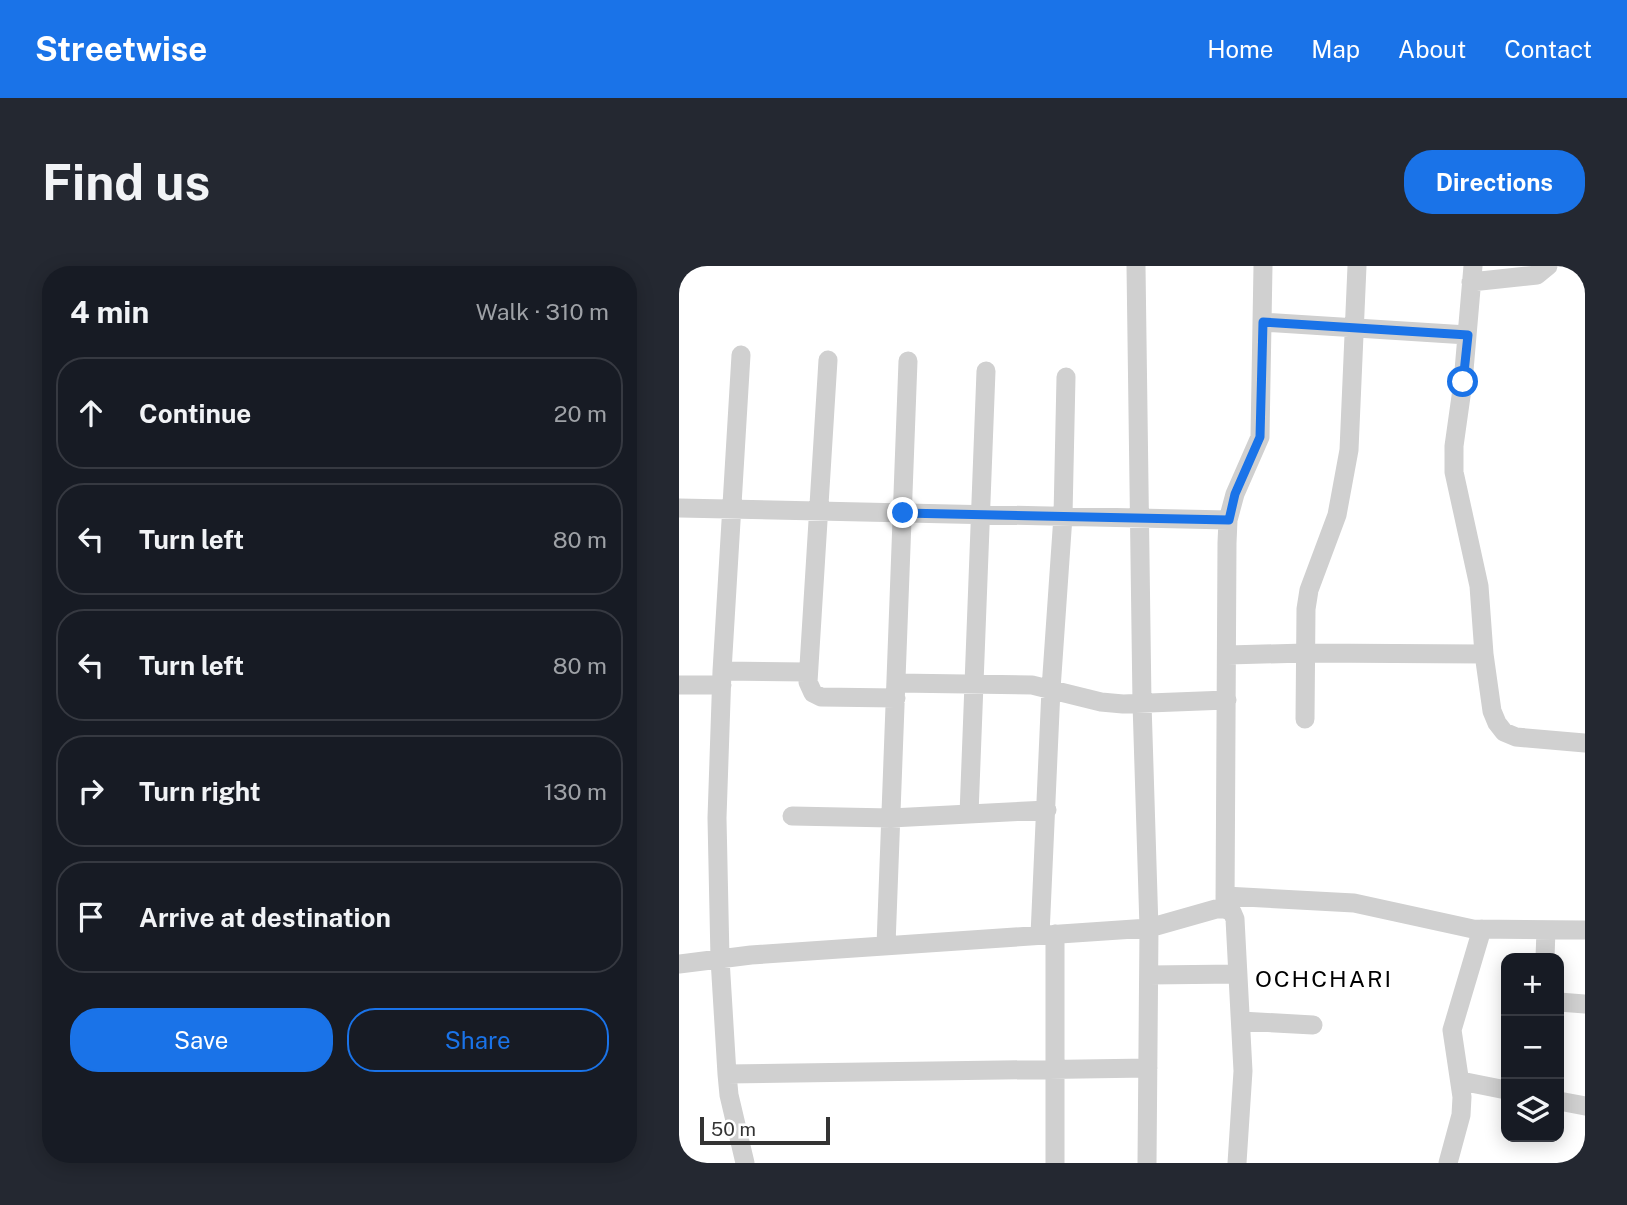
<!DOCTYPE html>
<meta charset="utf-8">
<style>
body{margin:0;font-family:"Public Sans",sans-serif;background:#242831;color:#f1f3f6}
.controls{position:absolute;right:21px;bottom:21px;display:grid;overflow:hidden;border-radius:14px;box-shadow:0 4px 18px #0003}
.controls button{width:63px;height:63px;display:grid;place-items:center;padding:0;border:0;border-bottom:2px solid #363941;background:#171b24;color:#f1f3f6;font:35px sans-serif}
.scale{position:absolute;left:21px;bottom:18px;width:130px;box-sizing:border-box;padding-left:7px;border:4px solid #333;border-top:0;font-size:19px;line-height:24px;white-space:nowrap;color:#333;-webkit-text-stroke:5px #fff;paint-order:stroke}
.stop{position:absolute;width:21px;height:21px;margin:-16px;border:5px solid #1a73e8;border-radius:50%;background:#fff}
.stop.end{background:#1a73e8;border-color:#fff;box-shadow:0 2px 7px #0008}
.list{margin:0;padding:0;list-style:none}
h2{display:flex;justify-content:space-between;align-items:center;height:91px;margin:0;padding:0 28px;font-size:30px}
h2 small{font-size:23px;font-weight:400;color:#9ea1a6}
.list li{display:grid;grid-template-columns:46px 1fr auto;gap:21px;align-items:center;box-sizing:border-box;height:112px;margin:0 14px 14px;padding:0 14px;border:2px solid #363941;border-radius:28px}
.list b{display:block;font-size:26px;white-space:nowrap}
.list em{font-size:23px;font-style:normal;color:#9ea1a6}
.actions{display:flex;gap:14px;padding:21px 28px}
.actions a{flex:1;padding:16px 0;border:2px solid #1a73e8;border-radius:28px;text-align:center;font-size:24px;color:#1a73e8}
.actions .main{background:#1a73e8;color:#fff}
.icon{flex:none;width:38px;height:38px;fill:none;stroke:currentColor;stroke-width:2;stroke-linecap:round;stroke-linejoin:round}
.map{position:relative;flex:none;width:906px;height:897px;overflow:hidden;border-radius:28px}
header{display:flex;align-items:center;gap:42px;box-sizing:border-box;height:98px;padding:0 35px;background:#1a73e8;color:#fff}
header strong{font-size:33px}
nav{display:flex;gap:38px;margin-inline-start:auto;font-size:24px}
.intro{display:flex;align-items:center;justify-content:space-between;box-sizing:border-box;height:168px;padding:0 42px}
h1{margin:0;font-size:49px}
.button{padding:18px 32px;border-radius:28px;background:#1a73e8;color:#fff;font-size:24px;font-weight:700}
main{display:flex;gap:42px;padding:0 42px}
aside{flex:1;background:#171b24;border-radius:28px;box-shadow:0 4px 18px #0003}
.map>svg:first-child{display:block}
</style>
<header>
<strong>Streetwise</strong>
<nav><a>Home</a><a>Map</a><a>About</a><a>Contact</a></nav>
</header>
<div class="intro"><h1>Find us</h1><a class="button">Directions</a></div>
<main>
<aside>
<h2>4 min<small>Walk · 310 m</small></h2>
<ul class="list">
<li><svg class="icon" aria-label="ahead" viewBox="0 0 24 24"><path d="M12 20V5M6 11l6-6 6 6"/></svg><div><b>Continue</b></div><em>20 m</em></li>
<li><svg class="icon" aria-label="left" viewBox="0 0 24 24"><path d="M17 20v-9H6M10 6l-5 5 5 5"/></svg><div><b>Turn left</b></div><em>80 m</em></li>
<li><svg class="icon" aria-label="left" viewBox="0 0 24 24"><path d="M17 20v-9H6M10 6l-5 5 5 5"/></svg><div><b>Turn left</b></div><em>80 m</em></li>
<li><svg class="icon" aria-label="right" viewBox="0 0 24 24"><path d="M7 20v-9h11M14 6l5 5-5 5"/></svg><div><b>Turn right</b></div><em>130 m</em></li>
<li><svg class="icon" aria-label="arrive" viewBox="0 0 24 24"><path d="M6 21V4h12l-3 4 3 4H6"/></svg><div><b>Arrive at destination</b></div></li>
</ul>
<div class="actions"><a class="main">Save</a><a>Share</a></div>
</aside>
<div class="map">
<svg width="906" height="897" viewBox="0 0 906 897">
<rect width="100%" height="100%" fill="#fff"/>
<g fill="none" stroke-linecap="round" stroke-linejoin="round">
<!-- minor -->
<path stroke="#d0d0d0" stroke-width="19" d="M794,0l-10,116 -9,64v26l25,114 5,68 8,57 5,12 7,9 12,5 69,6
M792,16l66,-7 11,-9
M584,56l204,13
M62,89l-19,316 -5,147 3,141 7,115 2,21 16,68
M149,94l-20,322 5,11 8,4 75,1
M0,242l549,12
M549,389l77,-2 179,1
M43,405l85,1
M218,417l135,2 69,17 22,2 104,-4
M0,419h43
M626,453l1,-110 3,-19 28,-75 12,-65 8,-184
M290,548l17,-443
M113,550l99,2 156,-8
M546,630l129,7 119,26 112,1
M546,643l2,-366 1,-23 7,-26 25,-57 3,-171
M376,668v229
M361,669l11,-246 12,-173 3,-139
M207,679l22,-584
M866,692l1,-28
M0,698l72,-9 398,-27 -7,-225 -6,-437
M470,709l89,-1
M880,736l26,2
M562,755l72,4
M48,808l421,-6
M782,815l45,9
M880,835l26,5
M468,897l2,-235 67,-19h9l7,3 3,7 8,152 -6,92
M769,897l13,-48 1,-18 -10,-67 30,-101"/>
</g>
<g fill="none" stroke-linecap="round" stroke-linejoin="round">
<!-- route -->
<path stroke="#1a73e8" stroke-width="9" d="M224,247l326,7 6,-26 25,-57 3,-115 205,13 -5,47"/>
</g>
<g text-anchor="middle" stroke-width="7" stroke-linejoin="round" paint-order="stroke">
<!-- quarter labels -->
<g font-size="23" letter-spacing="2" fill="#000" stroke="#fff">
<text x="645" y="721">OCHCHARI</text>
</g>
</g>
</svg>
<div class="controls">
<button>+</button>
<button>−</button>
<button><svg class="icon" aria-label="layers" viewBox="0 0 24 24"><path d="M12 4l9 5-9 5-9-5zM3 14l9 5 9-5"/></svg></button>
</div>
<div class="scale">50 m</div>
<div class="stop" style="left:784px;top:116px"></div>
<div class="stop end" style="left:224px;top:247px"></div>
</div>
</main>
